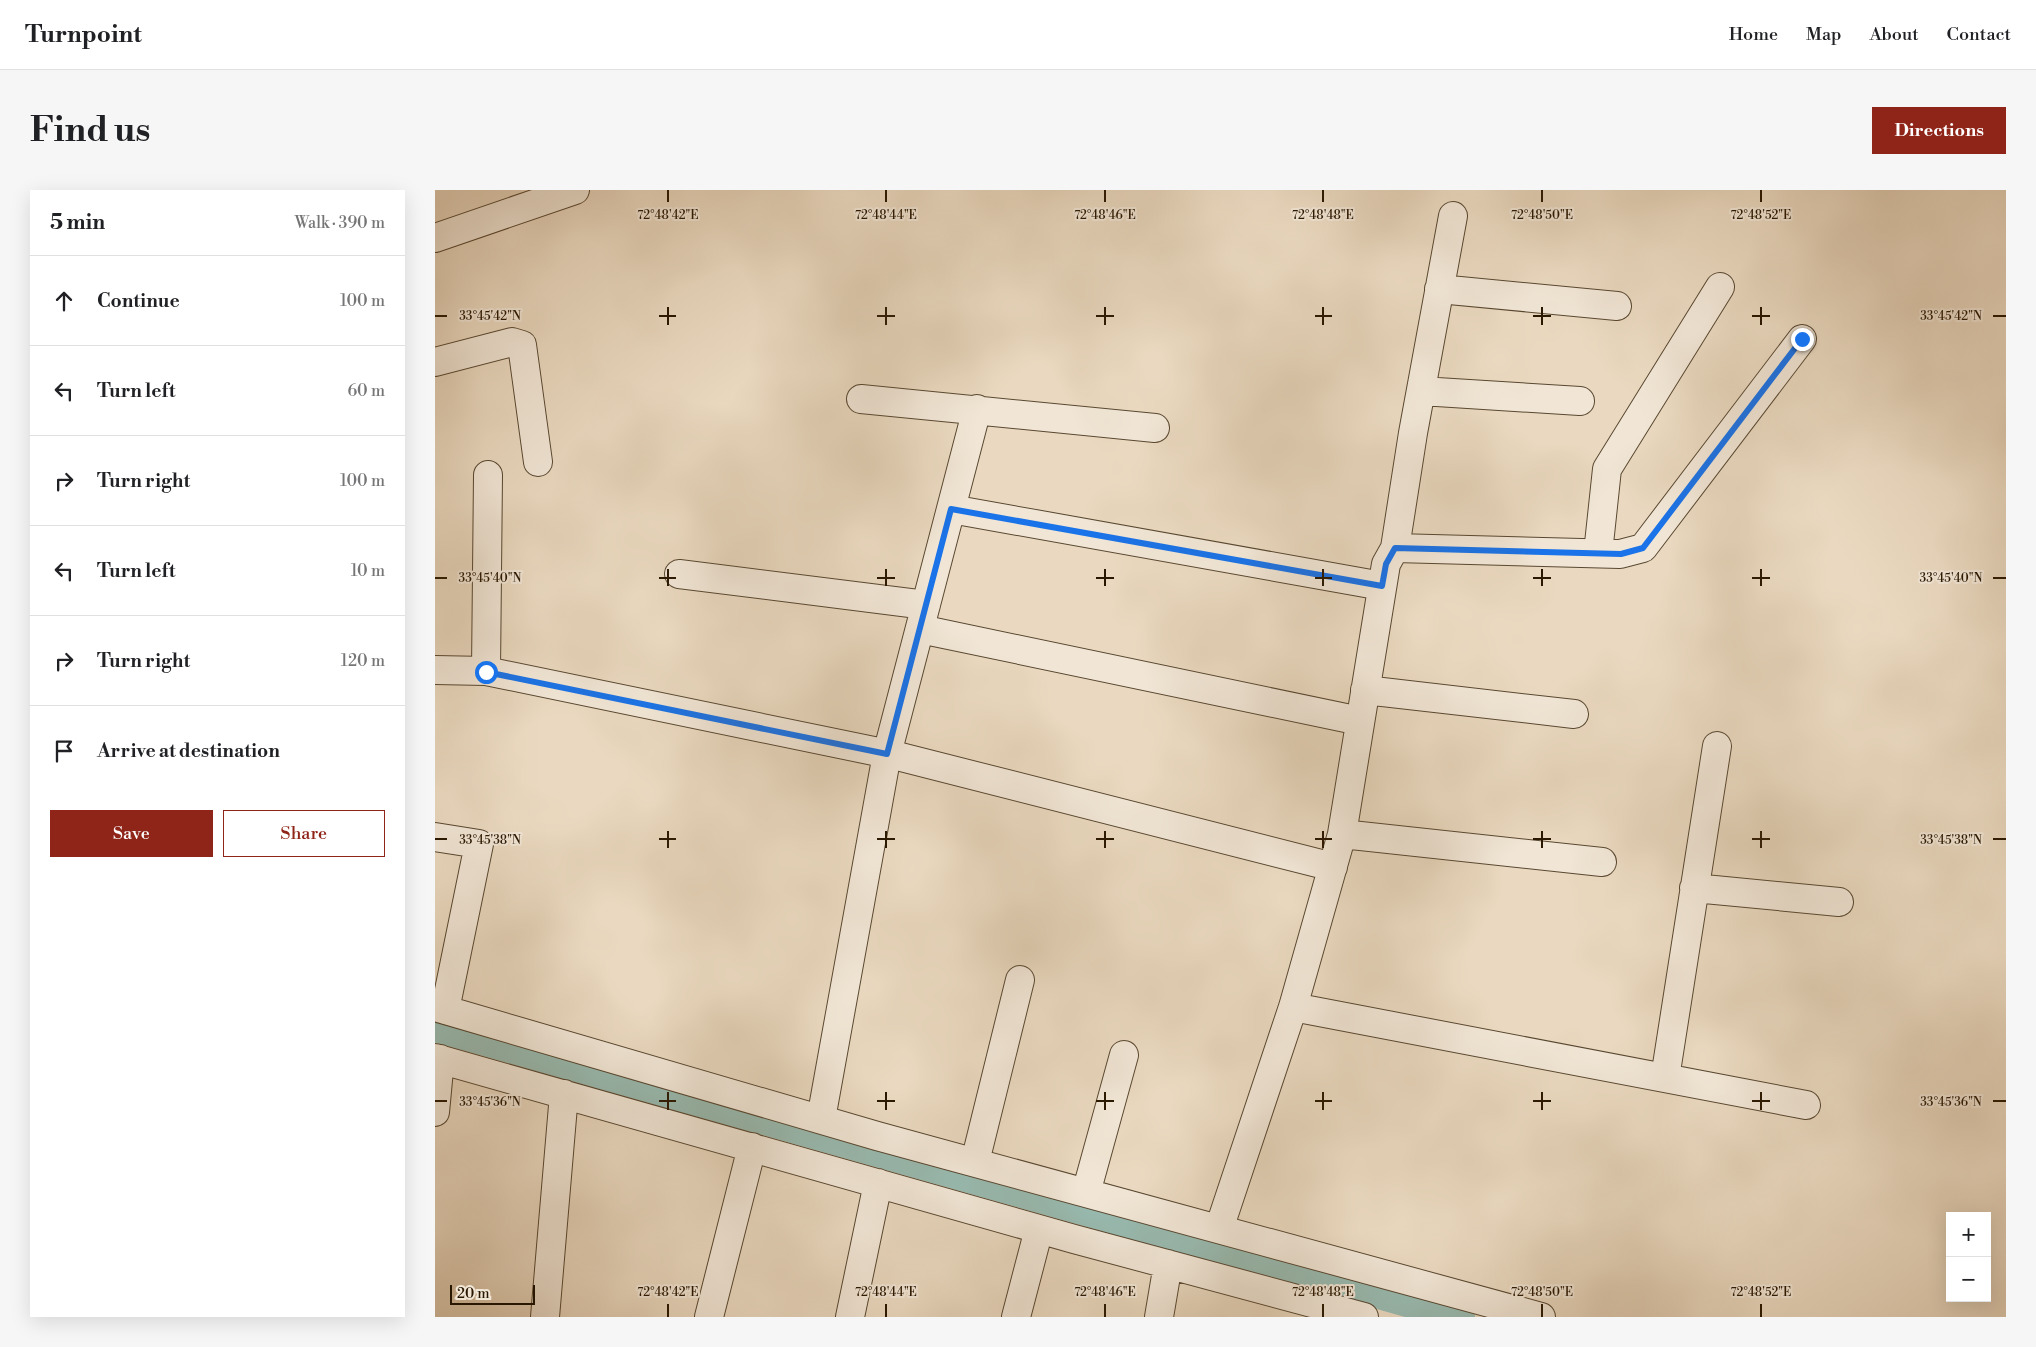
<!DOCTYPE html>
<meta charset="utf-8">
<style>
body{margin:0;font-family:"Libre Bodoni",serif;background:#f6f6f6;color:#202124}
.controls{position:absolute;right:15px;bottom:15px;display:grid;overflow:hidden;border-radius:0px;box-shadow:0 5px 20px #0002}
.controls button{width:45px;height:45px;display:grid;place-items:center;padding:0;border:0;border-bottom:1px solid #e0e0e0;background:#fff;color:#202124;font:25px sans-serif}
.scale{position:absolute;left:15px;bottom:12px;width:85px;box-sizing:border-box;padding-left:5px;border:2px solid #291701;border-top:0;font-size:14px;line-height:18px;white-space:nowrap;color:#291701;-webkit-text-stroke:4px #f1e6d6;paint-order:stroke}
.stop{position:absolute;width:15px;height:15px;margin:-11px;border:4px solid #1a73e8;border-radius:50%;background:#fff}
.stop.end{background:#1a73e8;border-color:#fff;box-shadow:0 1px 5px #0008}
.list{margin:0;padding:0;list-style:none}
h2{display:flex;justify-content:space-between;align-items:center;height:65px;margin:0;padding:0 20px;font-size:21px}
h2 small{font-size:16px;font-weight:400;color:#757577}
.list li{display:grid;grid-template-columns:32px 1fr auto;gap:15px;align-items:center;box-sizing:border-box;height:90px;padding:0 20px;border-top:1px solid #e0e0e0}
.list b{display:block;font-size:19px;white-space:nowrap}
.list em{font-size:16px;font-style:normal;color:#757577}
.actions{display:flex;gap:10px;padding:15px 20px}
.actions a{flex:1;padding:11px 0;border:1px solid #8f2418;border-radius:0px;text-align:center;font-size:18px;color:#8f2418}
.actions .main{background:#8f2418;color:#fff}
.icon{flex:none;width:28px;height:28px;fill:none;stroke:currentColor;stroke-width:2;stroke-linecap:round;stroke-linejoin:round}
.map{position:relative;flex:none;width:1571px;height:1127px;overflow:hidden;border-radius:0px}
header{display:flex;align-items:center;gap:30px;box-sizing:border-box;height:70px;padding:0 25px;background:#fff;border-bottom:1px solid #e0e0e0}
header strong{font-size:24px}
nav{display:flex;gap:28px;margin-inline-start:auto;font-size:18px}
.intro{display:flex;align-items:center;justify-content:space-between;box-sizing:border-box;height:120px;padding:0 30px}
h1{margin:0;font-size:35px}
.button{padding:12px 22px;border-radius:0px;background:#8f2418;color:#fff;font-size:18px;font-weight:700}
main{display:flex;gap:30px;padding:0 30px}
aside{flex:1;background:#fff;border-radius:0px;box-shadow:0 5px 20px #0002}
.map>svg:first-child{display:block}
</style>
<header>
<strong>Turnpoint</strong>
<nav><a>Home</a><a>Map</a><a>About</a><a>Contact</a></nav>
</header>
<div class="intro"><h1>Find us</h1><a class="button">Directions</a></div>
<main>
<aside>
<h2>5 min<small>Walk · 390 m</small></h2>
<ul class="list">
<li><svg class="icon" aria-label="ahead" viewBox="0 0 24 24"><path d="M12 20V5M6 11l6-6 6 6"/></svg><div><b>Continue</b></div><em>100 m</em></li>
<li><svg class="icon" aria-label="left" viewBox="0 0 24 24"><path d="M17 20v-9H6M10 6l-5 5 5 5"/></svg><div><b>Turn left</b></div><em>60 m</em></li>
<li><svg class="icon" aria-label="right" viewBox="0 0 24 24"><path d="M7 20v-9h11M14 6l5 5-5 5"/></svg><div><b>Turn right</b></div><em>100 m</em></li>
<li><svg class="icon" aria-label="left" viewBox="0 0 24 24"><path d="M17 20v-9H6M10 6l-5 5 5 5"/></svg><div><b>Turn left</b></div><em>10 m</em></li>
<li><svg class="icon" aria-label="right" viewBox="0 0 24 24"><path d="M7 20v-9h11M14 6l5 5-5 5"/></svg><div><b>Turn right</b></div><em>120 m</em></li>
<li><svg class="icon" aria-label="arrive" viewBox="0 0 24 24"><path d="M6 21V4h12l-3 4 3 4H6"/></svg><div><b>Arrive at destination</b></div></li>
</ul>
<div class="actions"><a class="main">Save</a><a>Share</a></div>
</aside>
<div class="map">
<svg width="1571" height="1127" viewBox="0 0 1571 1127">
<rect width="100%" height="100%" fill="#ead9c0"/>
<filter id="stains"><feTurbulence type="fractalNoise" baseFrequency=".004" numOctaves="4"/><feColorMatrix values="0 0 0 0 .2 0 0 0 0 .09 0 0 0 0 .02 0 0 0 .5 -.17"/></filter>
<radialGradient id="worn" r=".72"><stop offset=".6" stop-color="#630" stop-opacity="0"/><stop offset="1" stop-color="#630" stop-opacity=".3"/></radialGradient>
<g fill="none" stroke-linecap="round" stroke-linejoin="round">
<!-- canal -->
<path stroke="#98bab0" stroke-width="30" d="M0,837l1025,290"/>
<defs>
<path id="minor" d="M0,48l140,-48
M1004,99l178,17
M0,172l77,-20 10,3 16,117
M986,201l159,10
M426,209l294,29
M516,319l431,77
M960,358l18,-115 40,-217
M1163,363l9,-84 113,-182
M244,384l247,31
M485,439l440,92
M0,480l51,1 407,84 440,112
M51,481l2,-196
M930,500l209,24
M907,644l260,28
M0,647l44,7 -34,166
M1259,698l145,14
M0,817l442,129 664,181
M858,817l513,98
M0,868l639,181 290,78
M1230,888l52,-332
M0,922l5,-53
M386,929l66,-365 90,-345
M540,972l45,-182
M651,1003l38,-138
M784,1039l74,-222 49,-173 44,-270 9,-16 225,6 23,-6 159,-209
M110,1127l19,-223
M274,1127l43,-170
M415,1127l28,-134
M581,1127l23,-88
M724,1127l9,-53"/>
</defs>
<!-- minor casing -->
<use href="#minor" stroke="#594831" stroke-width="30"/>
<!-- minor -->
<use href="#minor" stroke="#f1e6d6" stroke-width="28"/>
</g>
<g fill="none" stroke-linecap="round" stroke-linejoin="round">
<!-- route -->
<path stroke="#1a73e8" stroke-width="6" d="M51,482l401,82 64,-245 431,77 4,-22 9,-16 226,6 22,-6 159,-209"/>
</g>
<!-- ticks -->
<path fill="none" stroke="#291701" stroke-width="2" d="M233,0v12M451,0v12M670,0v12M888,0v12M1107,0v12M1326,0v12M233,117v18M451,117v18M670,117v18M888,117v18M1107,117v18M1326,117v18M0,126h12M224,126h17M442,126h18M661,126h18M880,126h17M1098,126h18M1317,126h18M1558,126h13M233,379v17M451,379v17M670,379v17M888,379v17M1107,379v17M1326,379v17M0,388h12M224,388h17M442,388h18M661,388h18M880,388h17M1098,388h18M1317,388h18M1558,388h13M233,641v17M451,641v17M670,641v17M888,641v17M1107,641v17M1326,641v17M0,649h12M224,649h17M442,649h18M661,649h18M880,649h17M1098,649h18M1317,649h18M1558,649h13M233,902v18M451,902v18M670,902v18M888,902v18M1107,902v18M1326,902v18M0,911h12M224,911h17M442,911h18M661,911h18M880,911h17M1098,911h18M1317,911h18M1558,911h13M233,1114v13M451,1114v13M670,1114v13M888,1114v13M1107,1114v13M1326,1114v13"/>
<g font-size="12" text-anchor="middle" fill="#291701" stroke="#f1e6d6" stroke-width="4" stroke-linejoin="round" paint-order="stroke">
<text x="233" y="29">72°48'42"E</text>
<text x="451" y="29">72°48'44"E</text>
<text x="670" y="29">72°48'46"E</text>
<text x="888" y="29">72°48'48"E</text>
<text x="1107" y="29">72°48'50"E</text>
<text x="1326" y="29">72°48'52"E</text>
<text x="55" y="130">33°45'42"N</text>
<text x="1516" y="130">33°45'42"N</text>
<text x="55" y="392">33°45'40"N</text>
<text x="1516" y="392">33°45'40"N</text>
<text x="55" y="654">33°45'38"N</text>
<text x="1516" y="654">33°45'38"N</text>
<text x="55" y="916">33°45'36"N</text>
<text x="1516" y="916">33°45'36"N</text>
<text x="233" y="1106">72°48'42"E</text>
<text x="451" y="1106">72°48'44"E</text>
<text x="670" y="1106">72°48'46"E</text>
<text x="888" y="1106">72°48'48"E</text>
<text x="1107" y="1106">72°48'50"E</text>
<text x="1326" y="1106">72°48'52"E</text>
</g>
<rect width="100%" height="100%" filter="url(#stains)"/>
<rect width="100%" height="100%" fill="url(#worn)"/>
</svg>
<div class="controls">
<button>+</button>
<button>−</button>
</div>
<div class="scale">20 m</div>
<div class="stop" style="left:51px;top:482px"></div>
<div class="stop end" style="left:1367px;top:149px"></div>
</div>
</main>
